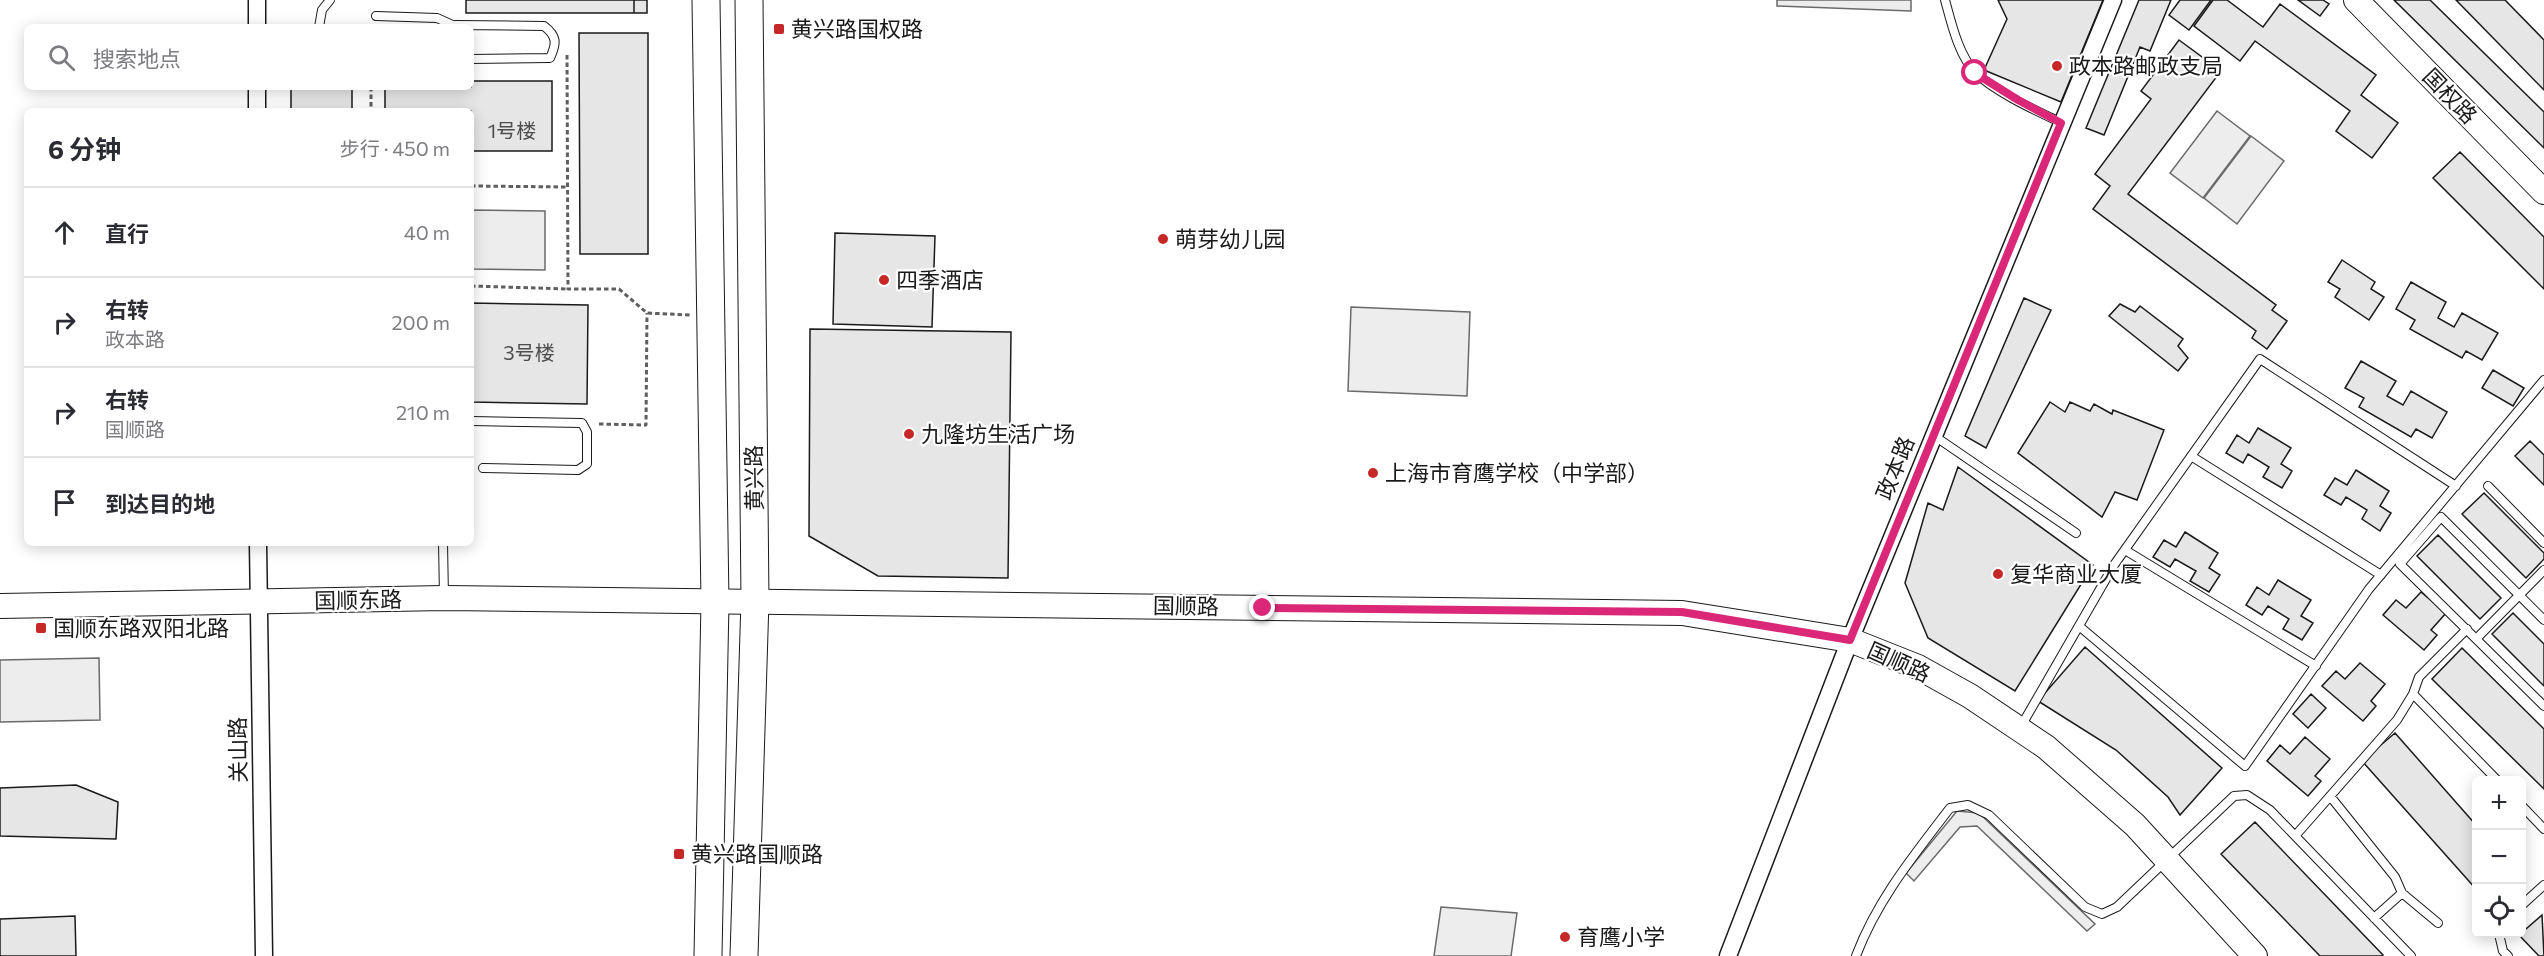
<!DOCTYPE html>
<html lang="zh">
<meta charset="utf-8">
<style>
body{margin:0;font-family:Commissioner,"Noto Sans SC",sans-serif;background:#f2f2f3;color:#2b2b33}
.controls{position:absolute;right:18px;bottom:18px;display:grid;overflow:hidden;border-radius:9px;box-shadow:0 3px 15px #0003}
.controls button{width:54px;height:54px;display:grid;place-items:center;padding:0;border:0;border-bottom:2px solid #e1e1e2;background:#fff;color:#2b2b33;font:30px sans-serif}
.stop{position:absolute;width:18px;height:18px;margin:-14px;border:4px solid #db2777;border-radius:50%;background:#fff}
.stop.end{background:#db2777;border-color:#fff;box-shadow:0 2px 6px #0008}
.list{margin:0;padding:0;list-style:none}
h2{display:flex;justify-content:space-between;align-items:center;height:78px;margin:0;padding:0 24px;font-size:26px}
h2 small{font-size:20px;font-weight:400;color:#7c7c81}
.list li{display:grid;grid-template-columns:39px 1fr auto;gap:18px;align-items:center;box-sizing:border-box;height:90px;padding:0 24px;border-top:2px solid #e1e1e2}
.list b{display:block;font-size:22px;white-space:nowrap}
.list p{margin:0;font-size:20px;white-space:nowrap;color:#7c7c81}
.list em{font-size:20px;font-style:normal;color:#7c7c81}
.icon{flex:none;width:33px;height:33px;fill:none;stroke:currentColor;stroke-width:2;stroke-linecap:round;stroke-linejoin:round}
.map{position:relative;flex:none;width:2544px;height:956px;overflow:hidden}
.search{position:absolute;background:#fff;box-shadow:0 3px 15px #0003;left:24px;top:24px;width:450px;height:66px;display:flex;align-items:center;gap:15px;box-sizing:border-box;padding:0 21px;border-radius:9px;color:#7c7c81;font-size:22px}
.panel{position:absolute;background:#fff;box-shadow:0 3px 15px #0003;left:24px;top:108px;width:450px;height:438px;border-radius:9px}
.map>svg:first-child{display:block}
</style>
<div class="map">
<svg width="2544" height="956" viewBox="0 0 2544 956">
<rect width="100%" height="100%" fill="#fff"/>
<!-- built -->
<path fill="#ededed" stroke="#6a6a6a" stroke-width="1.5" d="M1777,0h134v11l-134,-5z
M2217,111l33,25 -47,62 -33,-25z
M2251,136l33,25 -47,63 -33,-26z
M471,210l74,1v59l-74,-1z
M1351,307l119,5 -3,84 -119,-5z
M99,658l1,62 -100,2v-62z
M1957,811l22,2 116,111 -8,7 -110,-105 -17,1 -46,54 -8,-8z
M1441,907l76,6 -6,43h-77z"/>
<!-- building -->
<path fill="#e6e6e6" stroke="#1a1a1a" stroke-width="1.5" d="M466,0h168v13h-168z
M466,0h181v13h-181z
M1998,0h105l-42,102 -77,-32 23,-51z
M2139,0h32l-21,51 -10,-4 -36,88 -18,-7z
M2180,0h31l-22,30 -20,-15z
M2213,0h14l36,27 17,-23 96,71 -15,20 37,28 -26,35 -36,-27 14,-20 -95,-70 -15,20 -46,-35z
M2298,0h25l6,4 -9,12z
M2394,0h36l114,112v36z
M2456,0h49l39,40v50z
M579,33h69v221h-68z
M2179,40l42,31 -93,123 148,111 -4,5 15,11 -20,28 -15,-11 4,-7 -163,-122 17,-23 -15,-12 56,-75 -10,-8z
M471,81h81v70h-81v-40h-86v-24h86z
M291,87h61v24h-61z
M2460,152l84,85v52l-111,-111z
M835,233l100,3 -3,91 -99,-3z
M2342,260l33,22 -4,7 13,8 -15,23 -34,-23 5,-8 -12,-7z
M2411,282l35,20 -8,16 16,9 8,-14 36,20 -16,27 -16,-9 -4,7 -52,-29 5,-9 -19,-11z
M2024,298l27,12 -65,138 -21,-12z
M471,303l117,2 -1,99 -116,-2z
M2120,304l15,8 5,-6 43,33 -5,7 10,12 -10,13 -69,-55z
M810,329l201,3 -3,246 -130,-2 -69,-40z
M2361,361l35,20 -9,15 16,9 8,-14 36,21 -15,26 -16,-9 -5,8 -52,-30 5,-9 -19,-10z
M2493,370l31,18 -11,18 -31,-18z
M2050,402l15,10 5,-10 20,9 4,-7 18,10 1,-4 51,20 -27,70 -22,-8 -13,25 -84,-64z
M2258,428l33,20 -10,16 11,7 -10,17 -19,-11 6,-10 -21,-13 -5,9 -17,-10 11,-18 12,8z
M2530,441l14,14v30l-29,-29z
M1958,467l135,98 -78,126 -87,-53 -23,-55 23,-80 15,7z
M2356,470l33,21 -9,15 11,7 -11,18 -18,-12 5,-9 -21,-13 -5,8 -17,-10 11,-17 12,7z
M2484,493l60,60v6l-18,19 -64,-64z
M2185,532l33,21 -9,15 11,7 -11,17 -19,-11 6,-10 -21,-12 -5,8 -17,-10 11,-17 12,7z
M2438,535l63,63 -21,21 -63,-63z
M2278,580l33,20 -10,16 12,7 -11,17 -19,-11 6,-10 -21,-13 -6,9 -16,-10 11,-18 12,8z
M2421,592l25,21 -15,17 6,5 -13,15 -41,-35 13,-15 10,8z
M2513,613l31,31v42l-52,-52z
M2085,647l137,121 -42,47 -12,-18 -52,-47 -78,-49z
M2462,648l82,81v60l-112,-110z
M2360,663l25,21 -14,17 5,5 -13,15 -41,-35 14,-15 9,8z
M2311,694l15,14 -18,20 -15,-14z
M2395,733l81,92v64l-114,-128z
M2305,737l25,22 -15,17 6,5 -13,15 -41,-35 13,-16 10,9z
M76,785l42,17 -2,37 -116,-3v-48z
M2255,822l128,133 -1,1h-62l-99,-102z
M2542,915l2,41h-5l-20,-21z
M75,916l1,40h-76v-37z"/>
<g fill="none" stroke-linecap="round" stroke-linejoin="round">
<defs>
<path id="lane" d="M1945,0c6,22 14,57 31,73 19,19 61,38 86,50
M376,16l61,2 20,9
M456,25l88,1c13,10 13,17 6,32l-79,1
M319,27l3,-17 8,-10
M471,421l111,2 5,9v32l-9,6 -95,-2
M1933,435l143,98
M2191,456l190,119
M2488,486l56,57
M443,543l1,54
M2125,550l191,116
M2544,620l-103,-103 -41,47 144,142
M2079,626l166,140 124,-177 175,-209
M2477,638l67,-68
M2413,694l84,86
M2020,728l94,-163 146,-206 196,127
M2330,796l65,81 7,16 36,30
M2522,806l22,23
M2295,836l102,-116 16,-26 6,-17 48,-48
M2522,905l22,-20
M2374,918l28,-25
M2499,934l4,17 5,5
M1856,956c21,-56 58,-101 94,-148l18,-3 21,10 96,92 17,7 15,-7 117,-111 13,-1 23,15 141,146"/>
<path id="street" d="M257,0v27
M257,87v24
M258,543l6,413
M1728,956l122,-316 263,-640"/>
<path id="secondary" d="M2356,0l188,192
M0,606l444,-8 1238,15 168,27 68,27 52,29 76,51 89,78 120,131"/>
<path id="primary" d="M706,0l9,602 -7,354
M744,956l11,-356 -6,-600"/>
</defs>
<!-- lane casing -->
<use href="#lane" stroke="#1a1a1a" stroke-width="10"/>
<!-- street casing -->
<use href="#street" stroke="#1a1a1a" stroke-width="19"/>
<!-- secondary casing -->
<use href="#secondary" stroke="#1a1a1a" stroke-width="26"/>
<!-- primary casing -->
<use href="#primary" stroke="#1a1a1a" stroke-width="29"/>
<!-- path -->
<path stroke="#5f5f5f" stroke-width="3" stroke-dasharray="4.5 3" stroke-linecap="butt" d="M567,55l1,234h51l28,24 43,2
M371,87v24
M471,186l97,1
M471,286l97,3
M599,424l47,1 1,-112"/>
<!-- lane -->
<use href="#lane" stroke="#fff" stroke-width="8"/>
<!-- street -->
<use href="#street" stroke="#fff" stroke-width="16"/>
<!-- secondary -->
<use href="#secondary" stroke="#fff" stroke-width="24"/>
<!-- primary -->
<use href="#primary" stroke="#fff" stroke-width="27"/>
</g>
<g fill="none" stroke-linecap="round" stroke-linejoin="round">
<!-- route -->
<path stroke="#db2777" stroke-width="8" d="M1263,608l419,4 168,28 211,-517 -43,-23 -43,-27"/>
</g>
<!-- markers -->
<g fill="#c62828" stroke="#fff" stroke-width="2">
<rect x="773" y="23" width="12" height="12" rx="3"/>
<circle cx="2057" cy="66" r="6"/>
<circle cx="1163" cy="239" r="6"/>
<circle cx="884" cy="280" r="6"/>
<circle cx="909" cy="434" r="6"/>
<circle cx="1373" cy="473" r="6"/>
<circle cx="1998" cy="574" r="6"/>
<rect x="35" y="622" width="12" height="12" rx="3"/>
<rect x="673" y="848" width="12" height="12" rx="3"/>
<circle cx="1565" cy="937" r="6"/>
</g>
<g text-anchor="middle" stroke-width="4.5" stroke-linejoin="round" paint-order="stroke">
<!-- number labels -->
<g font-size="20" fill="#4d4d4d">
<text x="512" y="138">1号楼</text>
<text x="529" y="360">3号楼</text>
</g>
<!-- poi labels -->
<g font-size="22" fill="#1a1a1a" stroke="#fff" text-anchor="start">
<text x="791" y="37">黄兴路国权路</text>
<text x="2069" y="74">政本路邮政支局</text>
<text x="1175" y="247">萌芽幼儿园</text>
<text x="896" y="288">四季酒店</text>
<text x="921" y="442">九隆坊生活广场</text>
<text x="1385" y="481">上海市育鹰学校（中学部）</text>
<text x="2010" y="582">复华商业大厦</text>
<text x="53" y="636">国顺东路双阳北路</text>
<text x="691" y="862">黄兴路国顺路</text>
<text x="1577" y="945">育鹰小学</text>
</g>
<!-- street labels -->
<g font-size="22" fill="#1a1a1a" stroke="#fff">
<text transform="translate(2450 96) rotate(46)" y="8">国权路</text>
<text transform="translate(1895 468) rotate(-68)" y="8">政本路</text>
<text transform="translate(754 478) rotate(-91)" y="8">黄兴路</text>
<text transform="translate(358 600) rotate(-1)" y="8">国顺东路</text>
<text transform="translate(1186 606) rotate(1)" y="8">国顺路</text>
<text transform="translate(1899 662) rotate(24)" y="8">国顺路</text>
<text transform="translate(238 750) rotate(-91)" y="8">关山路</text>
</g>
</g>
</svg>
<div class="controls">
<button>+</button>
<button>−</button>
<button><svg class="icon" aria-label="locate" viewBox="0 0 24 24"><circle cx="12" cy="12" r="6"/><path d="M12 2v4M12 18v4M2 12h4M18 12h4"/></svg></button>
</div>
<div class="stop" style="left:1975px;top:73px"></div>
<div class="stop end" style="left:1263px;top:608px"></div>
<div class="search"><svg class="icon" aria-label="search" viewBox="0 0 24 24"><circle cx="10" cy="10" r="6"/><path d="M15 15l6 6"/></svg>搜索地点</div>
<section class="panel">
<h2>6 分钟<small>步行 · 450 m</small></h2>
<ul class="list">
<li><svg class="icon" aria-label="ahead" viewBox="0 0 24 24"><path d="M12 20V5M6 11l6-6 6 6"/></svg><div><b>直行</b></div><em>40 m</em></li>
<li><svg class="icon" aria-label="right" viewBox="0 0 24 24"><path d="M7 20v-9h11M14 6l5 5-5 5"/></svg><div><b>右转</b><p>政本路</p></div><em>200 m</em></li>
<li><svg class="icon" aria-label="right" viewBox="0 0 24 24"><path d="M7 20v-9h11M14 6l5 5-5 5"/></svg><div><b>右转</b><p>国顺路</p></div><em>210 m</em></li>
<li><svg class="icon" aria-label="arrive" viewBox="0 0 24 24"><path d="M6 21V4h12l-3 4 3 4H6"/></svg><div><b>到达目的地</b></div></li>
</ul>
</section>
</div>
